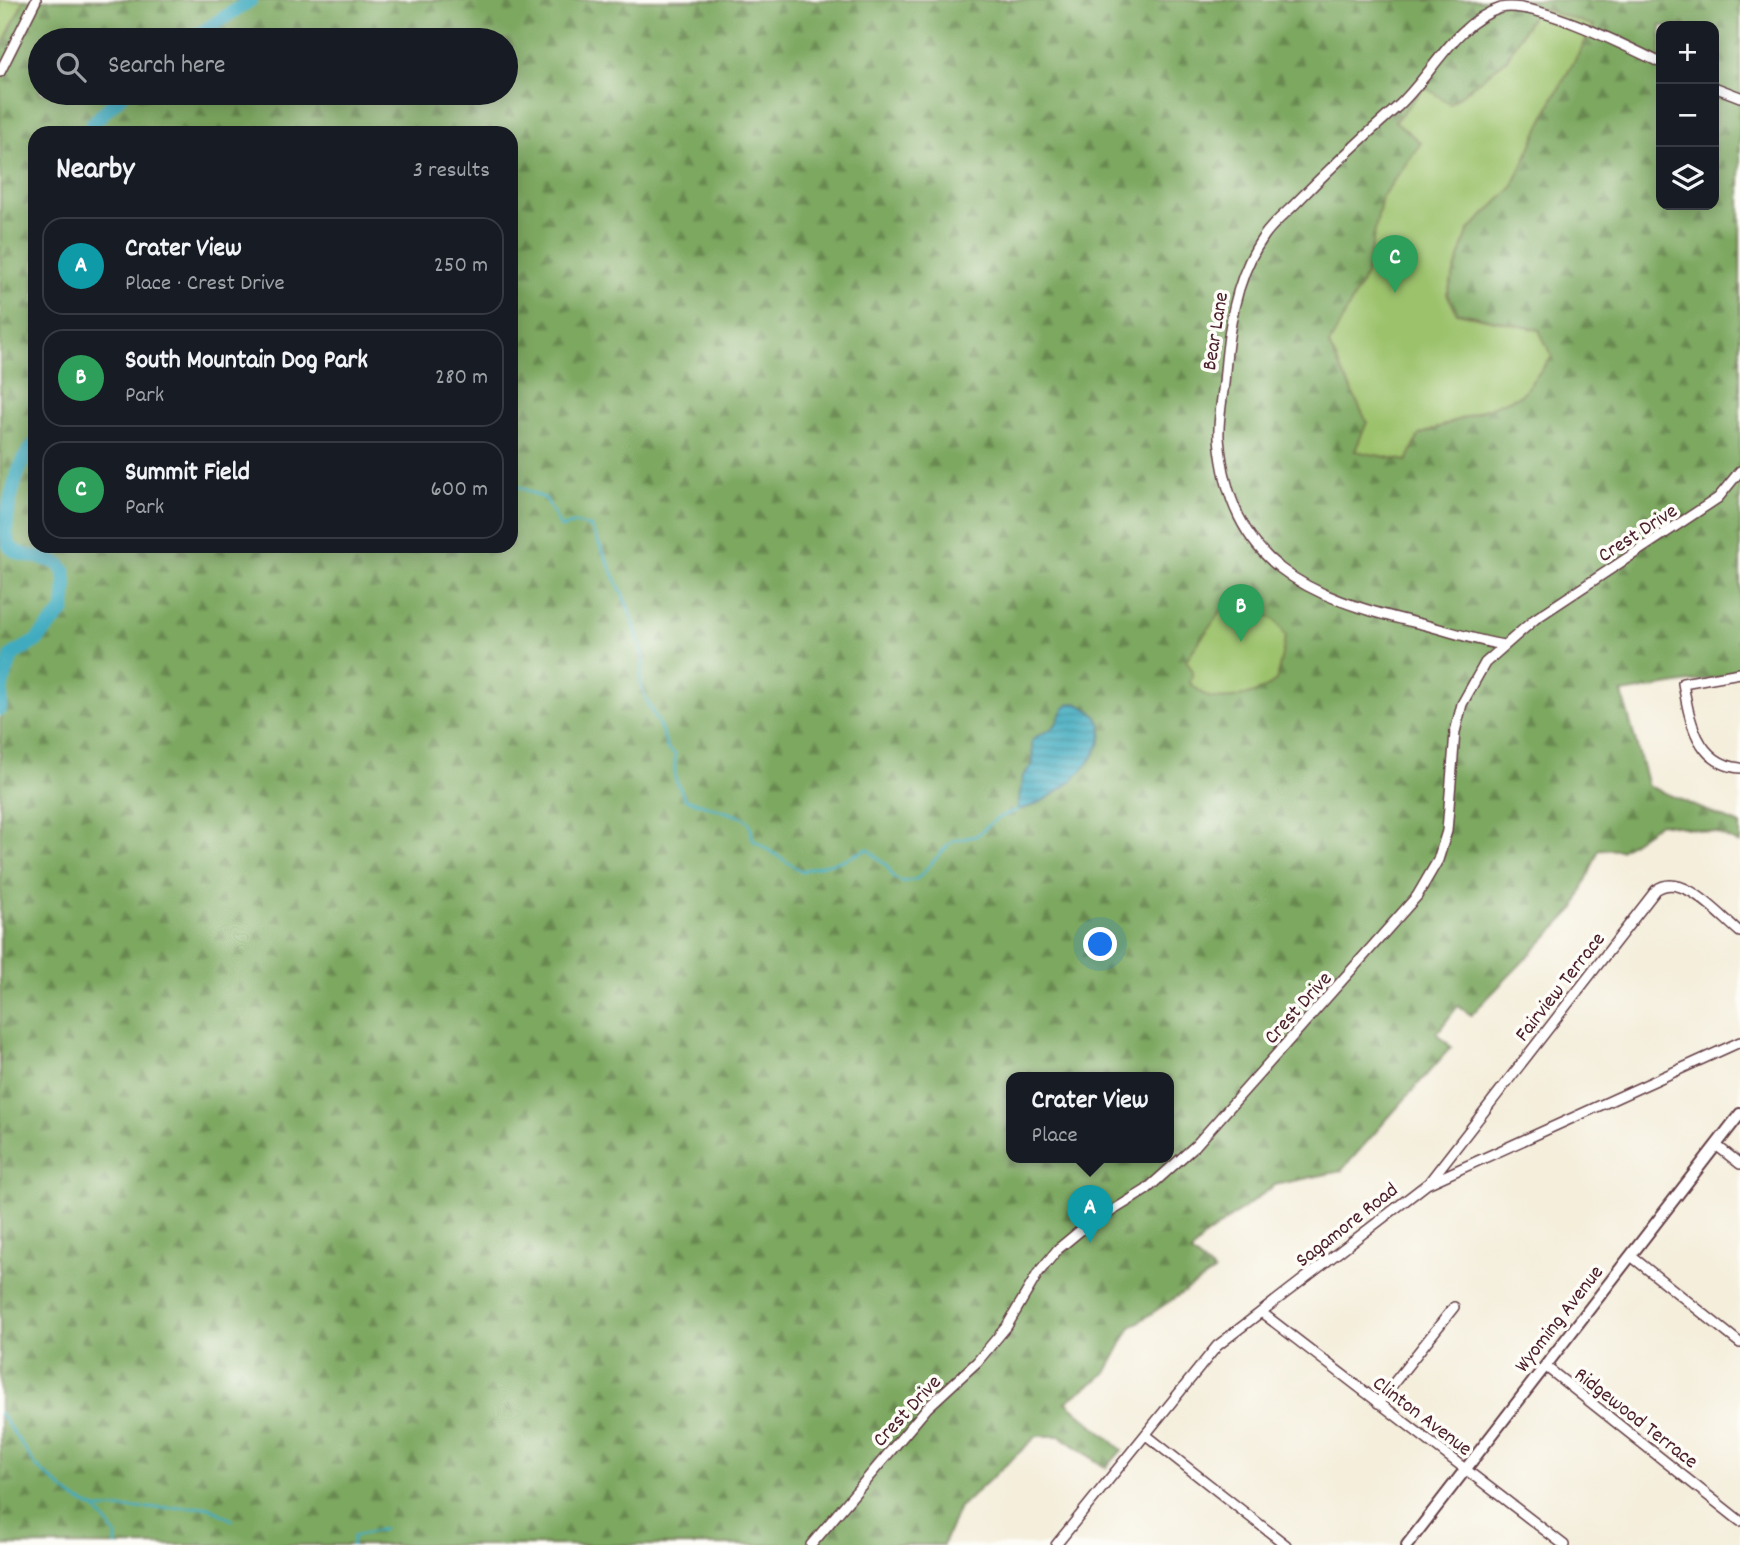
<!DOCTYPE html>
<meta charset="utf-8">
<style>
body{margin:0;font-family:Dekko,sans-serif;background:#20242c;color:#f1f3f6}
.controls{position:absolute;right:21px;top:21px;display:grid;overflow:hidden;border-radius:14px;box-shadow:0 4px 18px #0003}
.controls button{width:63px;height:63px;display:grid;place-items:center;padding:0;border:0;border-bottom:2px solid #363941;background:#171b24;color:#f1f3f6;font:35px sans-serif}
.you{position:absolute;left:1101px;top:945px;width:24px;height:24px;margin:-18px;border:5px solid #fff;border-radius:50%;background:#1a73e8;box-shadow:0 0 0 10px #1a73e833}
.badge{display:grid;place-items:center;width:46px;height:46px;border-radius:50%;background:#7c3aed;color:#fff;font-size:23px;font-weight:700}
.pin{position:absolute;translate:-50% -58px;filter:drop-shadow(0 2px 4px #0008)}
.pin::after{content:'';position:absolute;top:37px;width:24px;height:21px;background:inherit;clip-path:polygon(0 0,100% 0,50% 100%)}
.popup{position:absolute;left:1006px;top:1072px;width:168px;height:91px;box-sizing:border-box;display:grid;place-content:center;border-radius:14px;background:#171b24;filter:drop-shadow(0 2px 5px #0005);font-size:23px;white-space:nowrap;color:#9ea1a6}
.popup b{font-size:26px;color:#f1f3f6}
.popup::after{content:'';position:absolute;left:50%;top:100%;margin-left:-14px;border:14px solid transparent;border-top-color:#171b24}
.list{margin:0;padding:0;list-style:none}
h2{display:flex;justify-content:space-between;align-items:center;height:91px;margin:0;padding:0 28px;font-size:30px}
h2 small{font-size:23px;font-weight:400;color:#9ea1a6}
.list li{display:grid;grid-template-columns:46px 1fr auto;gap:21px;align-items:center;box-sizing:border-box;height:98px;margin:0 14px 14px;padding:0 14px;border:2px solid #363941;border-radius:21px}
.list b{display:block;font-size:26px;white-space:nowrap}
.list p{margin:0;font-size:23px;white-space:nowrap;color:#9ea1a6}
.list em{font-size:23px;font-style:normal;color:#9ea1a6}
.icon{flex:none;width:38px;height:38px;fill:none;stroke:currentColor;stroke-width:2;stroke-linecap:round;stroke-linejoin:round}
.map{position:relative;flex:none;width:1740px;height:1545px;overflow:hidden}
.search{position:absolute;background:#171b24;box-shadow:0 4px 18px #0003;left:28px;top:28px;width:490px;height:77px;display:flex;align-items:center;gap:18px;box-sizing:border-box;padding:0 24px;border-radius:38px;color:#9ea1a6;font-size:26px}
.panel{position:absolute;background:#171b24;box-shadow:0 4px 18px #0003;left:28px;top:126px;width:490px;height:427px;border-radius:21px}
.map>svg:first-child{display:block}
</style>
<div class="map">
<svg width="1740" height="1545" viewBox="0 0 1740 1545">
<defs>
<pattern id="forest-firs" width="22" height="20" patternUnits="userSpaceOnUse" patternTransform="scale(1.75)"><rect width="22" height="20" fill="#7da860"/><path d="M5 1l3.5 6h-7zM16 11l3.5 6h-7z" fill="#68884f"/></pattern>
<pattern id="water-rules" width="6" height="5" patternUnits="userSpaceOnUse" patternTransform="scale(1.75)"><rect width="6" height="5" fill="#40abbf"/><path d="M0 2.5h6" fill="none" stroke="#388b9b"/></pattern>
</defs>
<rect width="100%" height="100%" fill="#fdfcf7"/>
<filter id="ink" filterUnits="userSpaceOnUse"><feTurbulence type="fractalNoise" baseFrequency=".0143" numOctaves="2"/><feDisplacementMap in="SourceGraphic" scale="14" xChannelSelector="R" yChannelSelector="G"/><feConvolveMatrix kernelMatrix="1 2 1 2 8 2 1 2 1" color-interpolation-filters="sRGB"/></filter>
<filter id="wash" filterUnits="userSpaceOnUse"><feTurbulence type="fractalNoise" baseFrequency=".00686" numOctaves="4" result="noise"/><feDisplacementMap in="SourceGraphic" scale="28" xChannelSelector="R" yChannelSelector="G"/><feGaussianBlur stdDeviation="1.57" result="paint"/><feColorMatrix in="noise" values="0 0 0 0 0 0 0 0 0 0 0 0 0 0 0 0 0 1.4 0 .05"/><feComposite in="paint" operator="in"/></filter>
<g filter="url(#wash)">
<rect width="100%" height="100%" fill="#f4eedb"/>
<!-- forest -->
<path fill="url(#forest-firs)" stroke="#646446" stroke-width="2" fill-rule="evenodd" d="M24,0h1716v674l-118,19 26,93 92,39v19l-23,-11 -57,-10 -39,27 -22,-1 -24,59 -104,107 -13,-9 -21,27 14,14 -110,124 -66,14 -72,53 -12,15 23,19 -83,55 -25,46 -40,29 56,48 -16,18 -45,-32h-24l-79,73 -15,36h-943v-1495zM1537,7l56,19 -42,76 -39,86 -44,43 -21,63 9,18 83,18 -18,65 -102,40 -64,16 13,-29 -39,-77 37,-70 16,-78 39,-54 -26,-23 55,-16 57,-45zM1661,26h53v179h-53zM40,40h466v53h-466zM35,133h476v413h-476zM1011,1077h158v80h-158z"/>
<!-- green -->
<path fill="#9cc26c" stroke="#73704c" stroke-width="2" d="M0,0h24l-24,50z
M1537,7l57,19 -43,76 -39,86 -44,43 -21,63 10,19 82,17 13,27 -31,38 -102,40 -12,26 -52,-10 12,-29 -38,-77 37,-70 16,-78 39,-54 -26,-22 30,-34 25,17 57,-45z
M1232,596l44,25 10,15 -10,45c-17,13 -45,21 -67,16 -6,-2 -14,-10 -19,-14l3,-12 -7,-11z"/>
<!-- water -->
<path fill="url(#water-rules)" stroke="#456575" stroke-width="2" d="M1075,703c71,25 -18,102 -58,107l6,-34 10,-12 -1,-23c6,-8 18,-8 24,-17 6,-9 6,-19 19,-21z"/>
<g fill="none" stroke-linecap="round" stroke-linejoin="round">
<!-- stream -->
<path stroke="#40abbf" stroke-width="2.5" d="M511,476l6,10 29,13 15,29 14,-5 16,4c20,43 42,82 52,130 2,8 -4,18 -2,27 4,21 22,40 26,65l8,5v24l10,21 60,19 5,6 3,16 48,31 42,-11 25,-11 19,17 6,11 9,5 15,-3 35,-38 24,-5 20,-17 21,-9
M0,1413l36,53 37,32 23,11 113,-2 23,13
M96,1509l20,26v10
M352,1545l2,-9 30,-7"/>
<!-- river -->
<path stroke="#40abbf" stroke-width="14" d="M190,40l61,-40
M92,133l1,-10 31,-30
M0,709l2,-23 10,-31 24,-14 28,-31c0,-11 4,-26 1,-37 -8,-22 -44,-10 -56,-28 -9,-21 9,-87 26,-101"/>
</g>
</g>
<g filter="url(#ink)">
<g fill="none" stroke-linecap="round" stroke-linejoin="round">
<defs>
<path id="minor" d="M0,72l36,-72
M1714,87l26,10
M1503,645c-29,-5 -57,-15 -86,-22 -111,-26 -187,-58 -198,-185 -1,-18 3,-38 5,-55 4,-51 10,-104 40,-147 8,-12 21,-22 31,-32 32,-33 65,-64 100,-95 36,-31 58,-86 106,-101 34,-8 127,39 160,55
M1740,673l-57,10c6,36 14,81 57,85
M1716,1145l24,19
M1430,1181l226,-291c26,-20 64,26 84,42
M1631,1256l109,87
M1261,1312l303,233
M1545,1366l195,155
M1378,1403l76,-96
M1146,1435l140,110
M811,1545l116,-137 50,-46 30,-36 31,-53 20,-24 23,-19 65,-40 50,-45 221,-249 21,-36 9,-29 8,-99 7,-28 23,-41 50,-44 183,-121 22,-27
M1056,1545l161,-199 210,-162 313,-142"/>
<path id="major" d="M1407,1545l333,-431"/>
</defs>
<!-- minor casing -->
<use href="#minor" stroke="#643e45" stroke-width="12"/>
<!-- major casing -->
<use href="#major" stroke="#643e45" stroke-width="14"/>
<!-- minor -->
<use href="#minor" stroke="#fff" stroke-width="9"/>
<!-- major -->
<use href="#major" stroke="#fff" stroke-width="10"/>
</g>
</g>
<g text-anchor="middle" stroke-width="7" stroke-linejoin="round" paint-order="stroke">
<!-- street labels -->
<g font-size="21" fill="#4a1f2b" stroke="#fdfcf7">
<text transform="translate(1214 331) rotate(-81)" y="7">Bear Lane</text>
<text transform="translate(1637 532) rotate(-33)" y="7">Crest Drive</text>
<text transform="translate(1559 986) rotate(-52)" y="7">Fairview Terrace</text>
<text transform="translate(1297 1007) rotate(-48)" y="7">Crest Drive</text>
<text transform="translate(1346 1224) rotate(-38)" y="7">Sagamore Road</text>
<text transform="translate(1558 1318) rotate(-52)" y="7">Wyoming Avenue</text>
<text transform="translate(906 1410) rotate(-47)" y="7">Crest Drive</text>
<text transform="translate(1423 1415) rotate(37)" y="7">Clinton Avenue</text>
<text transform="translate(1637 1417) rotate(38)" y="7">Ridgewood Terrace</text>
</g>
</g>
</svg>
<div class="controls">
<button>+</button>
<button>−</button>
<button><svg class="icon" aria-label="layers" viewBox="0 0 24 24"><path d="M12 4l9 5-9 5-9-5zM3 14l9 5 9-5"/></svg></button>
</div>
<div class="you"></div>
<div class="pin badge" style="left:1090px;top:1243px;background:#0f9aa8">A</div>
<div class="popup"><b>Crater View</b>Place</div>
<div class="pin badge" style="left:1241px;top:642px;background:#2e9e5b">B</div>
<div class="pin badge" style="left:1395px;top:293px;background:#2e9e5b">C</div>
<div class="search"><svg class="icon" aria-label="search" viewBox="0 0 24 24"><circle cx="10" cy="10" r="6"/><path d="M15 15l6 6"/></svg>Search here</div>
<section class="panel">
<h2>Nearby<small>3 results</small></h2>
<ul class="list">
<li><span class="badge" style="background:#0f9aa8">A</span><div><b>Crater View</b><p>Place · Crest Drive</p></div><em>250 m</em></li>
<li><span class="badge" style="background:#2e9e5b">B</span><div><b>South Mountain Dog Park</b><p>Park</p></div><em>280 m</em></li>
<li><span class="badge" style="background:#2e9e5b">C</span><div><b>Summit Field</b><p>Park</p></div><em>600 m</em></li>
</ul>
</section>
</div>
